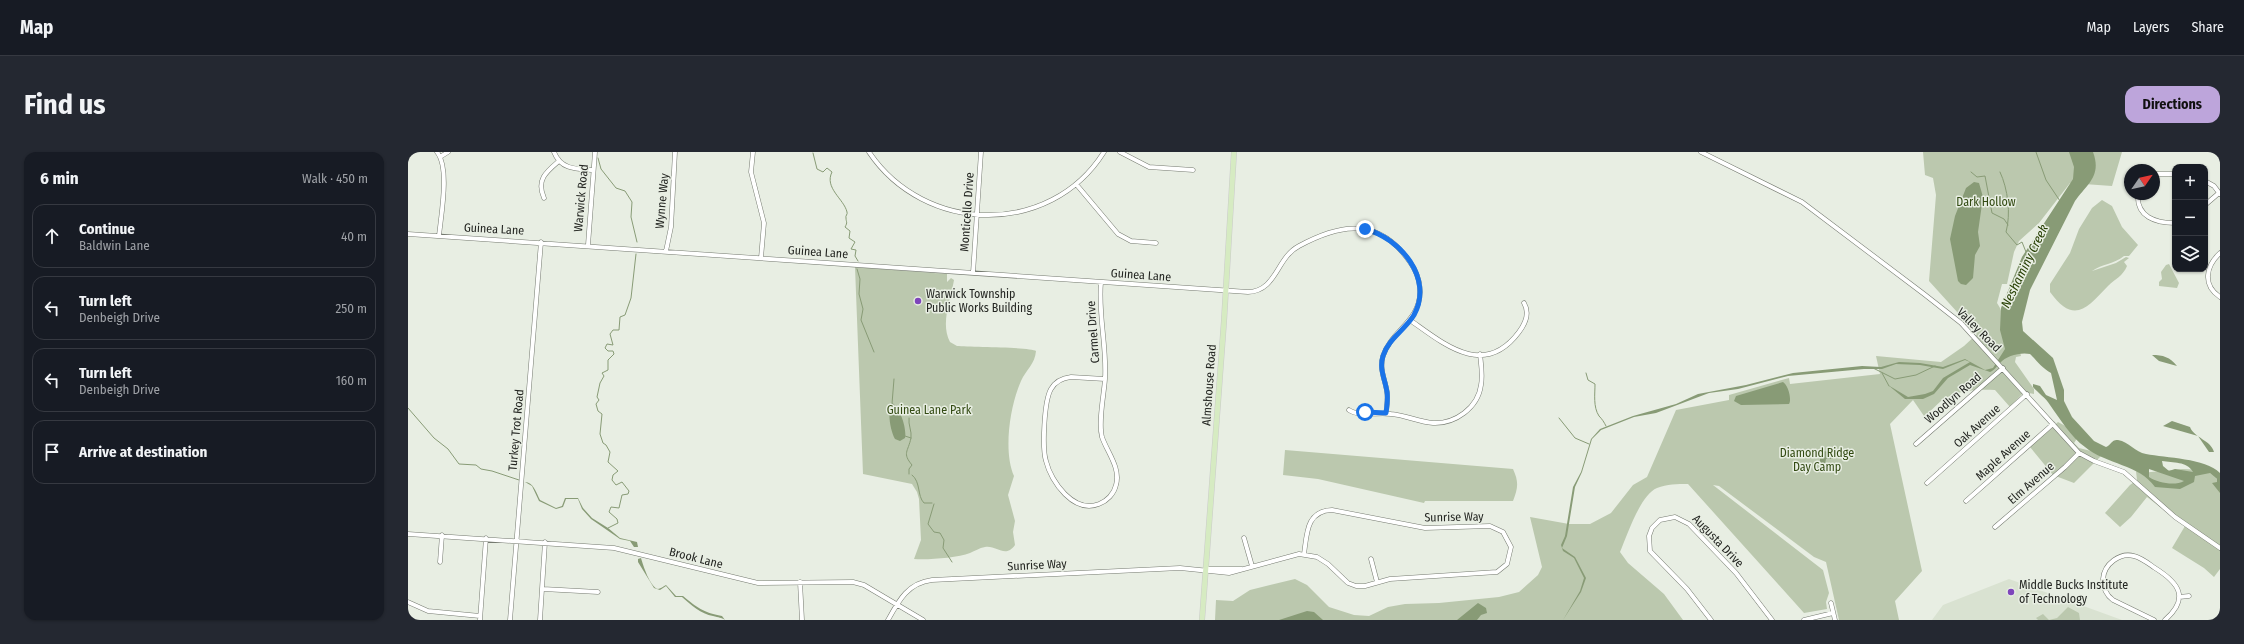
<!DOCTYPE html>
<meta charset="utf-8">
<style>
body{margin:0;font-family:"Fira Sans Condensed",sans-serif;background:#242831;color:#f1f3f6}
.controls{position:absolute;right:12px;top:12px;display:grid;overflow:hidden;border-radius:8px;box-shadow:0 1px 3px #0004}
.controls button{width:36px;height:36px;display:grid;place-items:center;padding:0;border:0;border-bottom:1px solid #363941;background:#171b24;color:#f1f3f6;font:20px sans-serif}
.compass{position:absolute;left:1716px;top:12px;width:36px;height:36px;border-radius:50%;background:#171b24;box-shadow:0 1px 3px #0004;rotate:56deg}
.stop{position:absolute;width:12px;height:12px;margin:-9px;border:3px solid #1a73e8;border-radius:50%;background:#fff}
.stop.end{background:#1a73e8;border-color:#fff;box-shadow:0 1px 4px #0008}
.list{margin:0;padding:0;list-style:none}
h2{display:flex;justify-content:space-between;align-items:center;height:52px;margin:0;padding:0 16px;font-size:17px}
h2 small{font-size:13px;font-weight:400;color:#9ea1a6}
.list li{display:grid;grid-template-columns:26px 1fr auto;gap:12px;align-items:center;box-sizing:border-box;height:64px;margin:0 8px 8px;padding:0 8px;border:1px solid #363941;border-radius:12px}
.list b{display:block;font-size:15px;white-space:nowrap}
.list p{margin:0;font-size:13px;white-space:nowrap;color:#9ea1a6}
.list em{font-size:13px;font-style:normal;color:#9ea1a6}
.icon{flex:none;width:22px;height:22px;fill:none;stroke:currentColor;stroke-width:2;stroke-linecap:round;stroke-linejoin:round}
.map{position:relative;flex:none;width:1812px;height:468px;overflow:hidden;border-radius:12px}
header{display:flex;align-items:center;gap:24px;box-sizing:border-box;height:56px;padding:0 20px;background:#171b24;border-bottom:1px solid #363941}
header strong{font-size:19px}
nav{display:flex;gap:22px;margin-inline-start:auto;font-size:14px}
.intro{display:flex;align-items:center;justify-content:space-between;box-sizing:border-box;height:96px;padding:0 24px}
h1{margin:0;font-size:28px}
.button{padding:10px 18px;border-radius:12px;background:#bda5db;color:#111;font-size:14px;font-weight:700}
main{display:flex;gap:24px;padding:0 24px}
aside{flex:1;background:#171b24;border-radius:12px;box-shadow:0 1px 3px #0004}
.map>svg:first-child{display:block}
</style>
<header>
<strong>Map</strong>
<nav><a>Map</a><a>Layers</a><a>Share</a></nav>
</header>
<div class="intro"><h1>Find us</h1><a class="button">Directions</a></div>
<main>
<aside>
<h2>6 min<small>Walk · 450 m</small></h2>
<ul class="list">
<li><svg class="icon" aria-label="ahead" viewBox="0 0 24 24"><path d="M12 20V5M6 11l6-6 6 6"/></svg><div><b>Continue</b><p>Baldwin Lane</p></div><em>40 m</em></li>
<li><svg class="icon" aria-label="left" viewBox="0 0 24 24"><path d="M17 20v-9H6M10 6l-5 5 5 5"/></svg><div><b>Turn left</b><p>Denbeigh Drive</p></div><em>250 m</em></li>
<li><svg class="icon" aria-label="left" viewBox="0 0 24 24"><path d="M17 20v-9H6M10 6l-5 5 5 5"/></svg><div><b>Turn left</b><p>Denbeigh Drive</p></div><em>160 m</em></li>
<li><svg class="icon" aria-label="arrive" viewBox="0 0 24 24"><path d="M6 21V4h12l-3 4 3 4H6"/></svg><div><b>Arrive at destination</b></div></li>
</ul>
</aside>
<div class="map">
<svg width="1812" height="468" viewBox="0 0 1812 468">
<rect width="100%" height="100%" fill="#e8eee3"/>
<!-- built -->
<path fill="#d9e2d1" d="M1601,427l113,41h-190l11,-15z"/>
<!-- green -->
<path fill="#bbc8ae" d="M1515,0h199l-10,34 -42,-3 -31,40 -20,18 -5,11 -7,32h-5l-5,19c8,11 7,26 14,38 4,6 9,8 10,15l-5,1 -1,5 19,27v5l-10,-2 -14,15 -15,-17c-18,-1 -39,0 -54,11 -6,5 -11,11 -17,15l-11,-16 -23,24 32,147 -27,30 4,19h-60l-13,-58 -12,-5 -95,-71 -6,-1 110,85 6,23 -3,9 1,7 -23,4 -116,-129c-11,0 -21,0 -31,4 -17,7 -30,48 -37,64l8,11 36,31 19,26h-468l1,-20 17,1 17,-11 45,-11 12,6 22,22 25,8 15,1 19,-9 17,-3 34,-1 60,-6 20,-5 19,-17 4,-8 -12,-50 39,7h21l21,-11 22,-28 14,-8 29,-67 53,-10v-5l60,-17 1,6 90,-10 -4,-18 65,6 23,-16 13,-12 -48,-53 7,-86 -3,-17 -8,-3z
M1694,48l10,6 10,21 16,18 -9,11h-5c-10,8 -22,8 -32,15l24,-8 10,-6 3,1 -5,4 3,4c-4,10 -12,13 -19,20 -21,22 -34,39 -58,6v-8l20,-31 9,-24 13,-21z
M1761,112l10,19 -2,5 -18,-2v-4l3,-3 -1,-7 5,-7z
M447,115l92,7v8l4,-4 3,2c-3,18 -14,44 -4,62l7,4c12,1 74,1 79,5 -1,13 -10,19 -15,30 -11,25 -18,70 -7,95l-6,19 7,26 -2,11 2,13c-10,14 -18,0 -30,2 -6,1 -10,4 -15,6 -13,5 -42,7 -56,6l7,-19 -2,-41 -2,-7 -5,-8 -49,-10z
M1650,270l11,6 9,9 -4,6 5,5 24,6 -29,29 -21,-8 -23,-28z
M877,298l228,19c6,13 5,19 0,32h-88l-1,2 -106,-24 -35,-4z
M1774,317l25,1 13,12v87l-6,8 -10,-9 -32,-20 13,-22 -38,-29 -16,20 -11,10 -15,-14 25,-28 7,-5 -1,-9 5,2z
M1660,455l11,6 1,7h-42l-2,-2 7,-4 6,6 8,-2z"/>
<!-- water -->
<path fill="#889b76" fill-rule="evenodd" d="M1661,0h24c9,24 -6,32 -18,49l-45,89 -8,32 1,9 30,27 11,32v11l8,16 22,24 12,6c5,-2 6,-8 12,-7 11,2 17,12 28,14 20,4 59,4 74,19v20l-8,-10 5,-1v-3l-7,-6 -15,3 -1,6 -14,7 -25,-2c-16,-23 -48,-22 -70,-40 -14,-10 -25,-28 -35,-42 -4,-7 -12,-12 -17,-18v-3l7,2 6,9 11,5 -6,-27c-9,-5 -14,-12 -21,-19 -10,-2 -24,2 -30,9 -4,4 -5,7 -10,9l-20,-7 -22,13 -14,16 -11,5h-18l-17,-14 20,12 17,-3 8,-3 10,-13 27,-16 -5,-2 -22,9 -23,-4 -24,-1 -14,5h-18l-76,7 -50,13 -29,4 -53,20 -22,4 -33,13 -9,9 -10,33 -7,15 -8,49 -5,12 13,9 11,21 -5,14 -18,28 17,-29 4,-13 -10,-20 -11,-7 -2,-6 4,-9 8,-49 8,-15 10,-33 9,-10 33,-13 43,-12 22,-10 48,-9 47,-12 69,-7 19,1 18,-5 21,1 23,4 22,-8 20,11 8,-2 12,-19 -5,-19 1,-22 21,-51 51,-78 1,-12zM1754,309c11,2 25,0 31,11l-18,-3 -6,2 -6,-5zM1741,317l35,12c-9,5 -26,2 -35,-4z
M1566,30l5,1 4,14 -5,35 2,14 -5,9 -2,23 -7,7 -5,-1 -3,-3 -8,-42 5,-23 11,-28z
M1744,203c11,0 18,2 25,11l-18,-5z
M1375,230c5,3 9,17 6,22l-48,1 -7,-4 2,-5z
M484,251c8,4 15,26 13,35l-5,3 -5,-2c-5,-9 -8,-28 -3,-36z
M1764,269l18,6c4,11 21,13 24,25h-5l-11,-16 -35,-10z
M1412,299l14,1 -1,7h-7l-1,5h-5z
M117,330c8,0 11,10 15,18l16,8 6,-2 3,-8h13l5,10 9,10 16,10 12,10 17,4 1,5h-4l-4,-6 -10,-2 -29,-20 -9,-10 -4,-10h-12l-3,8 -7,2 -17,-8 -7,-15z
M233,406c2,7 9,29 17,31 2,0 6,-3 8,-4l10,11h7c15,12 19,16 39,20l3,4c-4,-3 -6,-2 -12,-4 -12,-2 -22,-11 -31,-19h-7l-9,-11 -6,4 -6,-2 -16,-26v-3z
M1070,451l8,5 1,5 -6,2 -4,5h-20z
M899,459l7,1 9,8h-44z"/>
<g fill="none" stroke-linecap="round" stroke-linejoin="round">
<!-- stream -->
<path stroke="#889b76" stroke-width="1" d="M1628,0l10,28 14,21
M405,1l4,16 6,3 4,-4 5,4c-8,16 12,27 15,40 1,2 -2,4 -1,6 0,4 2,4 -1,9l5,4 -1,7 6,4 -4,7 5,1 -1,6 3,5
M190,6l3,11 15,19 9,3 7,11 -1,15 6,25
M1563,20l6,5 8,-1 7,37 12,6 4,6
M1592,20c8,17 11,42 6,60l11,13 5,-3 4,10
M449,117l3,10 -1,15 4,15 -2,11 13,32
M1465,216l22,11 21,-4 19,-9
M1178,221l2,7 7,4c0,10 -2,23 4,32 3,3 5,6 7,10
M1474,221l7,13
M484,252l2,-25
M0,256l26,30 14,11 11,15 17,1 5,4 11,2 27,9
M501,266c-1,7 3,13 2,20 -3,14 -9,15 1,27l-3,4v5
M1151,266l16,20 14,6
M497,284l6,2
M504,323c9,7 5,21 12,28h8
M526,352l-6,20 6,8 6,1 4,7 -1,8 9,14
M200,376l10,-5 -1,-4 -8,-7 2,-5 8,1 3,-13 6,-1 1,-3 -7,-9 -6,3 -4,-5 1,-5 5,-4 -10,-9 2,-10 -4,-7 -3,-2 -3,-9 2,-20 -4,-3 -2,-7 3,-4 -2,-3 3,-14 4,-7 -2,-3 6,-3v-10l6,-6 -1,-3h-5l-3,-3 2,-4 6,1 -3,-11 3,-4h6l1,-13 5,-2 6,-17 5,-44"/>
<defs>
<path id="minor" d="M29,0c13,16 4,63 2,84
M146,0c7,18 23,17 39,18
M345,0l-2,20 13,51 -3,35
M461,0c55,82 181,86 235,0
M712,0l29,15 44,3
M1293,0l101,50 122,92 37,29 118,130 15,8 30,11 51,45 45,31
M32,5l8,-5
M1746,22h21
M1797,29l9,5 6,8
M668,32l42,50 13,7 25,2
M1730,42c-2,23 18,29 37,29
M136,46c-8,-18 2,-26 15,-37
M1797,53l14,-12
M0,82l840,58c29,-1 28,-34 51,-46 37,-20 74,-29 104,7 10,12 17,23 17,39 0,29 -29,39 -37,64 -4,13 2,23 4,36 1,6 0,14 -1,21
M180,93l7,-93
M258,99l5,-24 4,-75
M1812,101c-14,13 -18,32 0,44
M565,121l8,-121
M693,130c-3,33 6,64 4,97
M1002,168c34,24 74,59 109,12 6,-8 11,-19 5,-29
M663,225l34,2c-1,16 -7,43 -3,58 5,15 19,31 14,48 -2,9 -9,16 -17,19 -25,10 -48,-22 -53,-43 -4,-13 -2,-60 5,-72 4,-7 11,-11 20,-12z
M941,258c10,7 30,2 42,4 14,1 28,8 42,9 22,1 45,-15 48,-38 2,-10 0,-21 -1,-31
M1508,292l87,-76
M1519,331l100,-89
M1558,349l87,-77
M1587,375l70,-60 14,-14
M0,382l206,14 144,35 95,-1 11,3 59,35
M836,386l8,28
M963,407l6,23
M32,410l2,-27
M798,417h36
M392,430l2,38
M135,437l55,3
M1771,445l10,-1
M0,450l20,9 52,5
M1423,451l4,17
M72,468l6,-82
M102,468l31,-378
M132,468l5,-78
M480,468c11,-20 20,-37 44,-40l248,-12 49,5 70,-19 18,3 11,7 20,19 8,3h9l25,-7 107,-7 10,-8 4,-17 -8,-15 -13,-6 -65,2 -93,-18c-26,1 -25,24 -28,44
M1303,468l-24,-31 -37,-38 -1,-15 3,-8 8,-8 15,-3 14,7 47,49 36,47
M1396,468l29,-7
M1746,468l-41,-20c-7,-5 -10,-13 -10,-21 1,-15 17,-27 31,-23 8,2 15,8 21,12 24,15 35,30 10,52"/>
<path id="major" d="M794,468l22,-299 10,-169"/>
</defs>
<!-- minor casing -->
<use href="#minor" stroke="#757a70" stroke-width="5"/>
<!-- major casing -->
<use href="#major" stroke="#cacbca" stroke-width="6"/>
<!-- minor -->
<use href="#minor" stroke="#fff" stroke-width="4"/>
<!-- major -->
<use href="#major" stroke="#d6ebc2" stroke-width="5"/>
</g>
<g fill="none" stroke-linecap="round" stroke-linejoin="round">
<!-- route -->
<path stroke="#1a73e8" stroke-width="5" d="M957,77c35,9 69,49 49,86 -9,15 -26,24 -31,41 -4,13 2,23 4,36 1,6 0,14 -1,21l-21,-1"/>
</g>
<!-- markers -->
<g fill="#7e45bb" stroke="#e8eee3" stroke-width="1.5">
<circle cx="510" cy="149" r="4"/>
<circle cx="1603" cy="440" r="4"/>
</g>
<g text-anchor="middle" stroke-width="3" stroke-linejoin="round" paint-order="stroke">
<!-- street labels -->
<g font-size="12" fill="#242622" stroke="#e8eee3">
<text transform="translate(173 46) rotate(-85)" y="4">Warwick Road</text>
<text transform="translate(254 49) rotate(-85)" y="4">Wynne Way</text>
<text transform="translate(559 60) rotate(-86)" y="4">Monticello Drive</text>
<text transform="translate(86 77) rotate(3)" y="4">Guinea Lane</text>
<text transform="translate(410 100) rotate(4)" y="4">Guinea Lane</text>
<text transform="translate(733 123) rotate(4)" y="4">Guinea Lane</text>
<text transform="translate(1571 178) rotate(45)" y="4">Valley Road</text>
<text transform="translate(685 180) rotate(-94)" y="4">Carmel Drive</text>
<text transform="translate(801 233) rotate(-86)" y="4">Almshouse Road</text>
<text transform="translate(1545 246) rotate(-41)" y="4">Woodlyn Road</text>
<text transform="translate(1569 274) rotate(-42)" y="4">Oak Avenue</text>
<text transform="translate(108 278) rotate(-85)" y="4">Turkey Trot Road</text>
<text transform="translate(1595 303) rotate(-42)" y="4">Maple Avenue</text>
<text transform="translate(1623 331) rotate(-41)" y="4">Elm Avenue</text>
<text transform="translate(1046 365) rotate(-1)" y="4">Sunrise Way</text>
<text transform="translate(1310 389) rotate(46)" y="4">Augusta Drive</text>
<text transform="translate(288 406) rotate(14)" y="4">Brook Lane</text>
<text transform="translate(629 413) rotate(-3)" y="4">Sunrise Way</text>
</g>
<!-- park labels -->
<g font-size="12" fill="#324a12" stroke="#e8eee3">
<text x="1578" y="54">Dark Hollow</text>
<text x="521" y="262">Guinea Lane Park</text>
<text x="1409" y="305">Diamond Ridge<tspan x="1409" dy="14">Day Camp</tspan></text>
</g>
<!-- poi labels -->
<g font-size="12" fill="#242622" stroke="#e8eee3" text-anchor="start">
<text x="518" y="146">Warwick Township<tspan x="518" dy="14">Public Works Building</tspan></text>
<text x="1611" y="437">Middle Bucks Institute<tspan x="1611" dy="14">of Technology</tspan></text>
</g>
<!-- water labels -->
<g font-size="13" font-style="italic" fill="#284005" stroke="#e8eee3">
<text transform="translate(1616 114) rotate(-64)" y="5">Neshaminy Creek</text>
</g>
</g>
</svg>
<div class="controls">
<button>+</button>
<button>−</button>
<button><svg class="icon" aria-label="layers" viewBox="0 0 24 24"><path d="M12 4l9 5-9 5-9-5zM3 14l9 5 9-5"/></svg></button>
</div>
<svg class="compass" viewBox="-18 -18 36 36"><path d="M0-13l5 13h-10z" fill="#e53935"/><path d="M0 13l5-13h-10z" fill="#9ea1a6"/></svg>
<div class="stop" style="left:957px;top:260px"></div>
<div class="stop end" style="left:957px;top:77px"></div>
</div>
</main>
